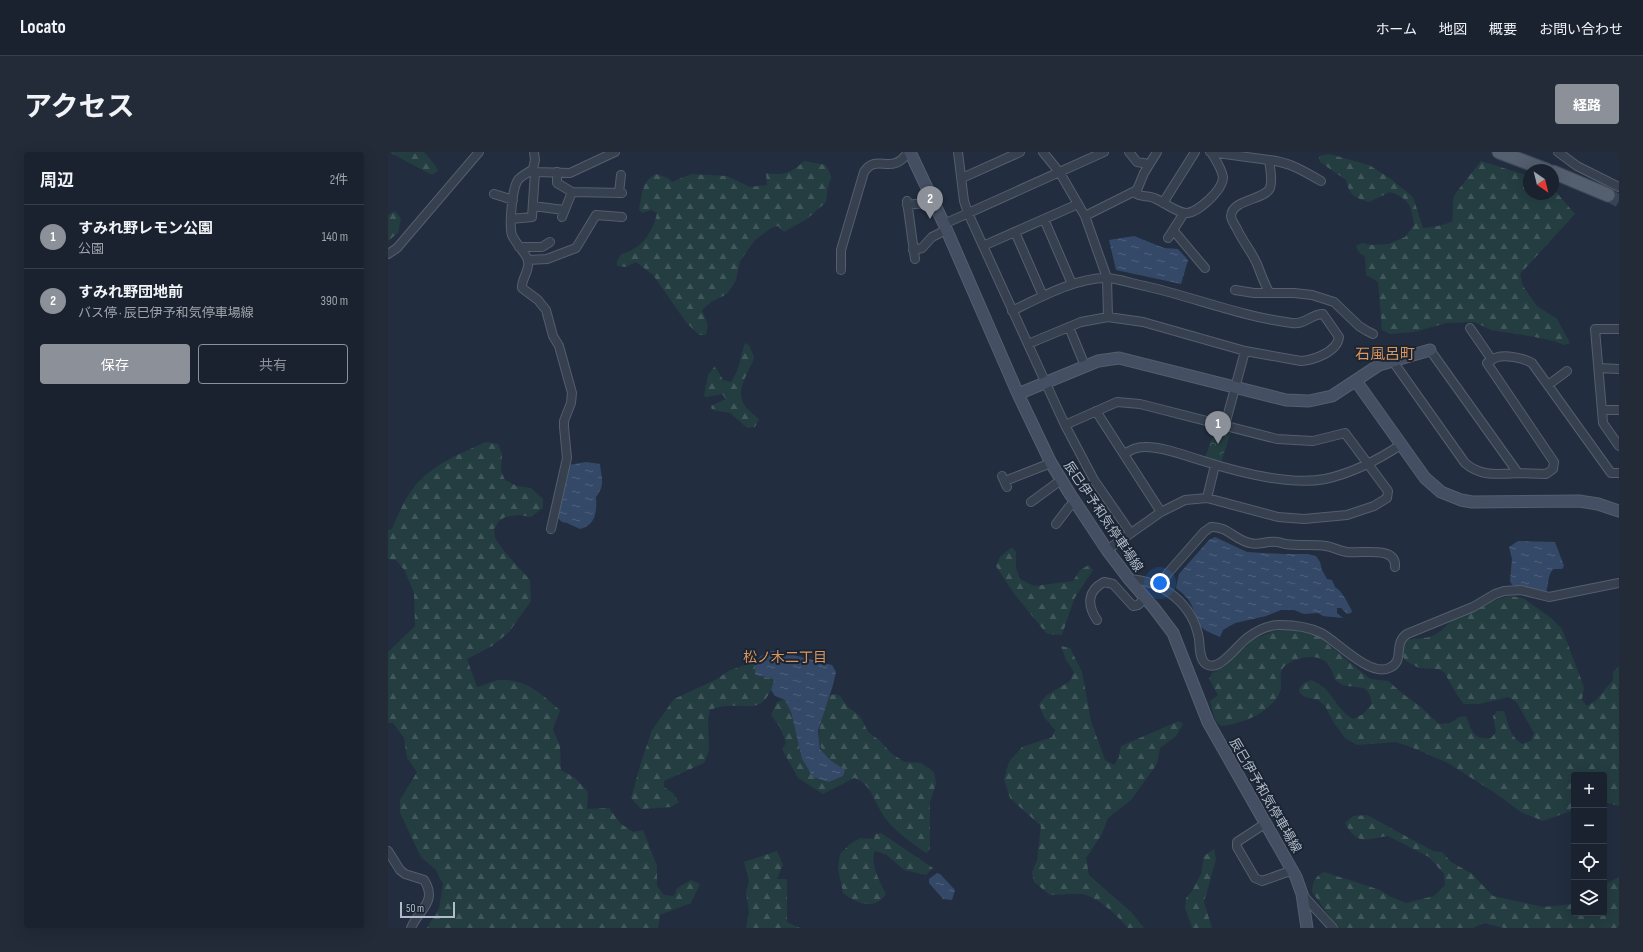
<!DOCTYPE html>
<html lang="ja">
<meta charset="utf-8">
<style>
body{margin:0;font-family:"Sofia Sans Condensed","Noto Sans JP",sans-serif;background:#232a38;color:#f1f3f6}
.controls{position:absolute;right:12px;bottom:12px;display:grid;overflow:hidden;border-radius:4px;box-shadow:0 4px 16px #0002}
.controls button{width:36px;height:36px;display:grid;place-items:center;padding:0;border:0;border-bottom:1px solid #383f4c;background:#1a2230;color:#f1f3f6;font:20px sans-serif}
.compass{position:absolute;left:1135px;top:12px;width:36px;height:36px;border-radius:50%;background:#1a2230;box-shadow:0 4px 16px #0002;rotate:145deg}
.scale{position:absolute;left:12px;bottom:10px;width:55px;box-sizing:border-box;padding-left:4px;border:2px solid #b2bbca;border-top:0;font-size:11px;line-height:14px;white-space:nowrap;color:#b2bbca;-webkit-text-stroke:3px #1b2534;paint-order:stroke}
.you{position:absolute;left:772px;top:431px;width:14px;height:14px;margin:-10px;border:3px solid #fff;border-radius:50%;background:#1a73e8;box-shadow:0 0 0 6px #1a73e833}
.badge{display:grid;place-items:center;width:26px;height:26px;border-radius:50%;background:#8c9099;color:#fff;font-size:13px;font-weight:700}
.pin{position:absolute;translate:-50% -33px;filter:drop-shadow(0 1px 2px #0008)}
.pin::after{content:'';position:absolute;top:21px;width:14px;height:12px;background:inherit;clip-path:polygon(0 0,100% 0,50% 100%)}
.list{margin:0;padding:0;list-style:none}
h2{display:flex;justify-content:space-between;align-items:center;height:52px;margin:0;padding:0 16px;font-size:17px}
h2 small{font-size:13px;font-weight:400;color:#9fa4ab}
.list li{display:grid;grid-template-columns:26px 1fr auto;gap:12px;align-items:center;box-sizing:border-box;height:64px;padding:0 16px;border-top:1px solid #383f4c}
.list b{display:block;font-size:15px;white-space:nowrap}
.list p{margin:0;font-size:13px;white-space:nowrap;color:#9fa4ab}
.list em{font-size:13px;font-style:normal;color:#9fa4ab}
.actions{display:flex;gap:8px;padding:12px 16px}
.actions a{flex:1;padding:9px 0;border:1px solid #8c9099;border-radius:4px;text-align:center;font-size:14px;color:#8c9099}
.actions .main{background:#8c9099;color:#fff}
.icon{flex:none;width:22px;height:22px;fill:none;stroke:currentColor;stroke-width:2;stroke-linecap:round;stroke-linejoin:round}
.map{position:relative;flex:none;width:1231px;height:776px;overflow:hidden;border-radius:4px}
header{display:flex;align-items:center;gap:24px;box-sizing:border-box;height:56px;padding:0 20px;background:#1a2230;border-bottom:1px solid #383f4c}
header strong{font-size:19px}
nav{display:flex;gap:22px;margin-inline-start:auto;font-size:14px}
.intro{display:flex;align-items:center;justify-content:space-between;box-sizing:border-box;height:96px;padding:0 24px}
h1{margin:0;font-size:28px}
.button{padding:10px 18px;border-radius:4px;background:#8c9099;color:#fff;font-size:14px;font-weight:700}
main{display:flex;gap:24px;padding:0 24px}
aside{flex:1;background:#1a2230;border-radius:4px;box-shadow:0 4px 16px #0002}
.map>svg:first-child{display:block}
</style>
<header>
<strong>Locato</strong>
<nav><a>ホーム</a><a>地図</a><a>概要</a><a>お問い合わせ</a></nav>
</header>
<div class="intro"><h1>アクセス</h1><a class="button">経路</a></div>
<main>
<aside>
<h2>周辺<small>2件</small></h2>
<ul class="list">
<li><span class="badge">1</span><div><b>すみれ野レモン公園</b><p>公園</p></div><em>140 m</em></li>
<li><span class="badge">2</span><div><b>すみれ野団地前</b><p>バス停 · 辰巳伊予和気停車場線</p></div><em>390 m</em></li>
</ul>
<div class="actions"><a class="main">保存</a><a>共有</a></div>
</aside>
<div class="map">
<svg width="1231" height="776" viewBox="0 0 1231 776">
<defs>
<pattern id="forest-firs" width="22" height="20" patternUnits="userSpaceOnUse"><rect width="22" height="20" fill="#243d41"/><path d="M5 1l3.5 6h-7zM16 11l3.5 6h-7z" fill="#41575b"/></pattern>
<pattern id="park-crowns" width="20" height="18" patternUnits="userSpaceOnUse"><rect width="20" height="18" fill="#243d41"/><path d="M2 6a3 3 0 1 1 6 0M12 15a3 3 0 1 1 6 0" fill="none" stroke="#41575b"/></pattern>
<pattern id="water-ripples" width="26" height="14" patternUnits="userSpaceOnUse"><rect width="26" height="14" fill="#344968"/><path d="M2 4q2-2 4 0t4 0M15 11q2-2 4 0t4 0" fill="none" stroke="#4f617c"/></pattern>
</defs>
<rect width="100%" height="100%" fill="#222e40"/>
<!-- forest -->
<path fill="url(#forest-firs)" d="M1,0h35l11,13 3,6 -6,4z
M941,2l40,11 22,14 22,18 10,31 15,-2 14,-4c2,-10 -1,-20 3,-28l26,-33 48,15v18h24v-4l3,2 19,22 -55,60 3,12 14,20 20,13 13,24 -6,2 -10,-4 -19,-4 -44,-7 -17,-8 -27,1 -33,9 -24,2 -8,-4 -4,-48 -12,-7 -1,-18 -7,-6 -2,-5 6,-3 10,2 16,-1 17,-7 9,-12c-3,-20 -4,-26 -24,-33l-21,10c-15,-5 -19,-6 -23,-22l-26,-18 -1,-6z
M416,9l22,4 5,11 -4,15 -1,11 -19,17 -23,13 -6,-6 -7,2 -16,12 -15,21 -4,19 -9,14 -16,8 -9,8 6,15 -2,10h-7l-13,-13 -33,-47 -17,-13 -10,5 -9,-1v-5l4,-7c20,-4 32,-22 36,-41l-6,-3 -9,3 -3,-4c4,-16 2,-27 17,-35l12,4 4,4 19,-8 36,2 23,11 17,-2 -1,-12c18,3 25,0 38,-12z
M7,59l6,7 -3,15 -10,8v-26z
M357,191l4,2 5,13c-5,14 -20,33 -9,48 4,5 9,9 14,13l-4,8 -8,1 -17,-15 -18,-3 -1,-4 15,-7 -4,-5 -15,3 -3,-1 4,-21 7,-9 8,14 8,2c9,-12 9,-25 14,-39z
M98,290l12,2 4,10 -1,17 4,9 12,6 14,2 12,11v9l-12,9 -12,-2 -14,2 -6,4 -5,8 1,9 9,13 26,29 1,21 -22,31 -17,14 -25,13 10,28c8,-2 16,-7 24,-7 26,-1 40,14 59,30l-7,19 7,18 1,23 14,8 13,14 -1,17 22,-1 11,15 13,9 10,-2 14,36v20l7,9 10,1 3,-8 14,-8 9,4 -9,19 -31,12 -2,13h-231l12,-20 4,-24 -7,-14 -15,-13 -21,-44v-13l17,-28 -10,-14 -3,-20 -11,-15h-5v-71l27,-26 -1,-33 -9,-22 -9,-11 -8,-1v-29l4,-1c6,-15 13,-31 23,-43 18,-22 46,-33 71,-44z
M624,395l4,5v16l4,11 14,7 39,-5 7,-11 9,-5 4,5 -19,29 -12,36 -15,-1 -32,-39 -19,-29 4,-9z
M1121,444l14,2 28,20 11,11 22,58 -2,13 5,6 9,-6 17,-20v-8l6,-6v140l-15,-4v-27h-30v35l-31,11 -22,-9 -26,-19 -47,-30 -35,-15 -17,-6 -39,3 -12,-7 -11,-15 -9,-17 -7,-6 -13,-3 -5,-4 -1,-4 5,-6 7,-3c23,9 22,27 42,39l10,-5 9,-10c-4,-23 -12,-14 -29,-19 -3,-1 -6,-4 -8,-5 -2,-7 -4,-15 -10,-19 -10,-8 -34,-3 -42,7 -5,7 0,17 -3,24 -10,21 -38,32 -59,34l-6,-6 -5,-19 8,-6 -9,-16 3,-6 15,-8 23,-24 21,-9 21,-4 22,5 56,46 18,2 19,16 13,9 19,18 11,-1 9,-6 7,-1c6,15 7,24 25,22l5,-6 -3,-16 4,-5h7c6,15 3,22 18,33l9,-3 3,-8 -17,-30 -8,-6 -30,7h-15l-7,-9 -13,-23 -6,-3 -19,-1 -13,-7 -8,-11c4,-16 23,-9 34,-14 8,-3 14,-11 20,-15 17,-11 37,-20 57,-25z
M673,494l9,2 12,24 9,49 14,39 9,5 5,-8 2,-11 58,-25 4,3 -7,12 -16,12 -3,16 -26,36 -23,18 -6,16 -16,24 3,17 43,38 12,15h-16c-10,-12 -31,-32 -47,-34 -10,-1 -21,1 -31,1l-16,-13 -2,-10 5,-12 4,-34 -31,-28 -6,-19 5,-17 13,-15 30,-10 3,-7 -11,-13 -5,-13 8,-9 23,-14 4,-9 -8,-12z
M368,509l-1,14 16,3 3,2c-11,43 -34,17 -64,30l-2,10 1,31 -5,12 -40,18v6l9,6 6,9 -8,5 -30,2 -10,-11 9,-32 12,-36 22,-31 43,-20 11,-8z
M448,542l4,2 8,11 12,9 8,16 11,8 13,14 13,8 16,1 13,9 2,12 -6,18v48l-4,3c-18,-13 -37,-25 -47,-45 -7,-13 -10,-25 -25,-30l-31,16 -25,-16 -16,-29 4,-6 -6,-16 -9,-12 6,-13 8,-3 6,13 11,47 43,11c-5,-3 -11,-6 -16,-10 -19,-19 -6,-43 1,-65z
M979,663l66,36 9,1 9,10 20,11 22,23 50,11 31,-3v9h30v-28l15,-8v51h-115l-20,-5 -11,5h-135l-26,-36c1,-10 2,-15 12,-20l56,18 11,7 15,6 28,-7 11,-11 -1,-11 -15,-17 -41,-21c-22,3 -31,10 -43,-13l8,-7z
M493,681l52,35 -7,7 -22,-5 -17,-15 -12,-4c-6,12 5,31 11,43 -12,17 -29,10 -43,-1l-5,-25 2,-14 10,-10 10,-6 14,1 1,-5z
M826,697l2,10 -12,43 8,26h-20l-7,-20 1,-10 6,-7 9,-17 3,-18z
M389,699l6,14 -6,14h10v43l13,6h-54l3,-16 -3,-20 3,-11 -5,-19z"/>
<!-- park -->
<path fill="url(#park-crowns)" d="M828,275l15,4 -10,32 -16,-5z"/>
<!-- water -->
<path fill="url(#water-ripples)" d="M746,84l30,12 14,1 10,11 -7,24 -65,-14 -7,-30z
M198,310l14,2c1,14 6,20 -4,33 1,14 0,28 -16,32l-13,-6 -5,-1 -5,-5 12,-52z
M827,385l32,15 36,2h24l9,2 4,6 2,8 5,9 5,1 3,7c8,5 12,15 17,24l-1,2 -4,1 -6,-6h-4v5l6,5 -20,-2 -5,-3 -14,1 -10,-4h-13l-15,6 -31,7 -12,7 -3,7c-7,-3 -15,-6 -20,-11 -5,-5 -5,-14 -8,-20 -3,-8 -10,-13 -16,-18l3,-14 30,-34z
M1130,389l37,1 9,24 -2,3h-9c-6,8 -4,14 -7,24l-34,-8 -2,-4 2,-22 -3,-12z
M381,499h9l54,14 4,7 -3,13 -15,46 2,18 10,11 15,10 -2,6 -14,6 -16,-5 -11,-18 -11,-47 -6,-12 -10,-4 -4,-6 3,-10 -3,-2 -16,-3 1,-14 5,-5z
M549,721l3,1 15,16 -3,10 -9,-1 -14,-16v-4z"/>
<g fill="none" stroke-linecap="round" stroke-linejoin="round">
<!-- primary-tunnel -->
<path stroke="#384355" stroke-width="13" stroke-dasharray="13 6" stroke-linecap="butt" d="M1220,43l11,6"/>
<defs>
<path id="street" d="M146,0l1,8 -2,9c-5,4 -12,7 -15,11 -6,8 -9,45 -6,55 3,8 15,19 16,26 2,10 -7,18 -6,27l16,12 8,10 7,26 6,10 13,47 -1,10 -7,18v6l3,31 -16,71
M570,0l6,49 4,12 97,212 29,55 36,52
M655,0l17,21 25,43 22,62 1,39
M741,0l8,10 12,2
M822,0l59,8c1,9 4,19 1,28 -5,12 -38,11 -39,28 0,4 4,9 6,13 6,13 15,23 20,35 4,10 7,19 12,28
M1170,0l19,14 42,21
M881,8c20,2 35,11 52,21
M145,17l2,3 35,1 45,-21
M169,20v11l15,9 50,1
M574,26l58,-26
M746,40c6,6 13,3 20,6 10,4 20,13 31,15 12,1 38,-23 38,-36 -1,-8 -8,-18 -12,-25
M231,41l2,-18
M106,42l19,6
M519,49l8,58
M775,51l32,-51
M519,53l17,-2 9,-4
M145,54l31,4
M697,64l52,-26 7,-17 13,-21
M174,65l10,-25
M123,67l21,-2 3,-45
M656,67l28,65
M556,72l160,-72
M785,78l32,38
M627,80l28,64
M780,86l16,-25
M595,94l95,-42
M131,95h23l8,-5
M525,98l9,-2 10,-11 14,-7
M0,102l9,-6 82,-96
M140,108l19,-1 29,-11 20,-33 26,2
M453,118v-20l23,-78c13,-20 28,5 44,-20
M847,138l19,3h40l18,2 22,7 25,24 8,5 6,3
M624,159c27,-13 63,-33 94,-33 11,0 27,6 39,8 48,11 98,31 147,37 13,2 19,-9 31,-9l16,23c-2,15 -25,23 -38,24l-56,-10 -102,-29 -35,-5 -27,5 -53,22
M681,175l16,39
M1082,176l22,32
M1231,177h-24l8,94 16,23
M1042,198l88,123 28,1 7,-5 1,-7 -67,-99c3,-2 6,-4 8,-5 9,-4 29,0 37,5l79,110h8
M1004,208l73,103c16,14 33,11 53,10
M1211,216l20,1
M1160,233l19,-14
M1214,258h17
M708,259l65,101
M677,273l52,-23 23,2 137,35 36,2 32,-8 43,58 -1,7 -13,8 -27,9 -43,4 -26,-2 -71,-19 -22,2 -24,12 -54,38
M837,273l20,-74
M736,302c7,-4 12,-7 20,-7 16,-1 40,8 56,13 34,11 89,26 125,19 28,-6 53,-19 77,-35
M614,324l5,11
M617,329l46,-18
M819,346l8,-33
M643,350l30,-22
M668,372l13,-17 6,-5
M741,427c34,2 64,25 70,60 1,8 0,20 7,25 13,9 31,-19 41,-26 9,-7 21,-13 33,-13 14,0 29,2 41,8 16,8 48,44 68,35 17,-7 3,-24 18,-34l66,-27 22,-13 9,-3 17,-1 28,7 70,-14
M771,435l9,-14 36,-41 7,-5c16,-1 24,13 39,16 9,3 18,-3 27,-1 3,0 6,2 9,2 13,2 27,0 40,2 7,1 13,5 21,6 13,2 50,-7 48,15
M709,468c-10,-15 -10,-29 7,-38l9,2 20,22 5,-1 7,-7
M878,671l-29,19v5l18,31 7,3 31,-11
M0,699l12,19 5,4 19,6c14,22 -5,29 -13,48
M914,742l31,34"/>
<path id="secondary" d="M522,0l34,72 74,170 33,69 19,31 37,56 22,29 25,29 19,25 35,89 88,155 6,17 5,34
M968,229l69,97 16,14 20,8 11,2 107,-1 19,3 21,7
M630,242l80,-33 21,-3 167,42 23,1 23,-5 47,-31 51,-15"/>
<path id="primary" d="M1111,0l48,18
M1165,20l55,23"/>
</defs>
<!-- street casing -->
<use href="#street" stroke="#545e6d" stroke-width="10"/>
<!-- secondary casing -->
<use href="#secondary" stroke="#545e6d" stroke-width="13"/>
<!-- primary casing -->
<use href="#primary" stroke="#3f4958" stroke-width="15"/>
<!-- street -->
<use href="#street" stroke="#36404f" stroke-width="8"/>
<!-- secondary -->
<use href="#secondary" stroke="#444f63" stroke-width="11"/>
<!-- primary -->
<use href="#primary" stroke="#545f70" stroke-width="13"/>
</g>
<g text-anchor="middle" stroke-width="4" stroke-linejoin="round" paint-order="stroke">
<!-- street labels -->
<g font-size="13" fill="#b2bbca" stroke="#1b2534">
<text transform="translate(716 364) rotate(56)" y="5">辰巳伊予和気停車場線</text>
<text transform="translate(878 643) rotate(60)" y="5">辰巳伊予和気停車場線</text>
</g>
<!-- neighbourhood labels -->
<g font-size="14" fill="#dd955a" stroke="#1b2534">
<text x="397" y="510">松ノ木二丁目</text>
</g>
<!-- quarter labels -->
<g font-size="15" fill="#dd955a" stroke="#1b2534">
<text x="997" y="207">石風呂町</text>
</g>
</g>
</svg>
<div class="controls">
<button>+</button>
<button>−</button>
<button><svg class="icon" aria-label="locate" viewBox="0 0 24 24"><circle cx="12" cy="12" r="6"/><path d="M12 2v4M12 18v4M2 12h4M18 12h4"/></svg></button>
<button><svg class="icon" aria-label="layers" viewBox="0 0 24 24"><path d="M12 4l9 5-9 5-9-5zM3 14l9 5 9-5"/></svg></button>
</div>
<svg class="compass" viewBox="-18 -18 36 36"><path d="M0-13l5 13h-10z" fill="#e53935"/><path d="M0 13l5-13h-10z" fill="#9fa4ab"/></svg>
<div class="scale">50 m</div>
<div class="you"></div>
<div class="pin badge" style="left:830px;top:292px">1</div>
<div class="pin badge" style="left:542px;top:67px">2</div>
</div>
</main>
